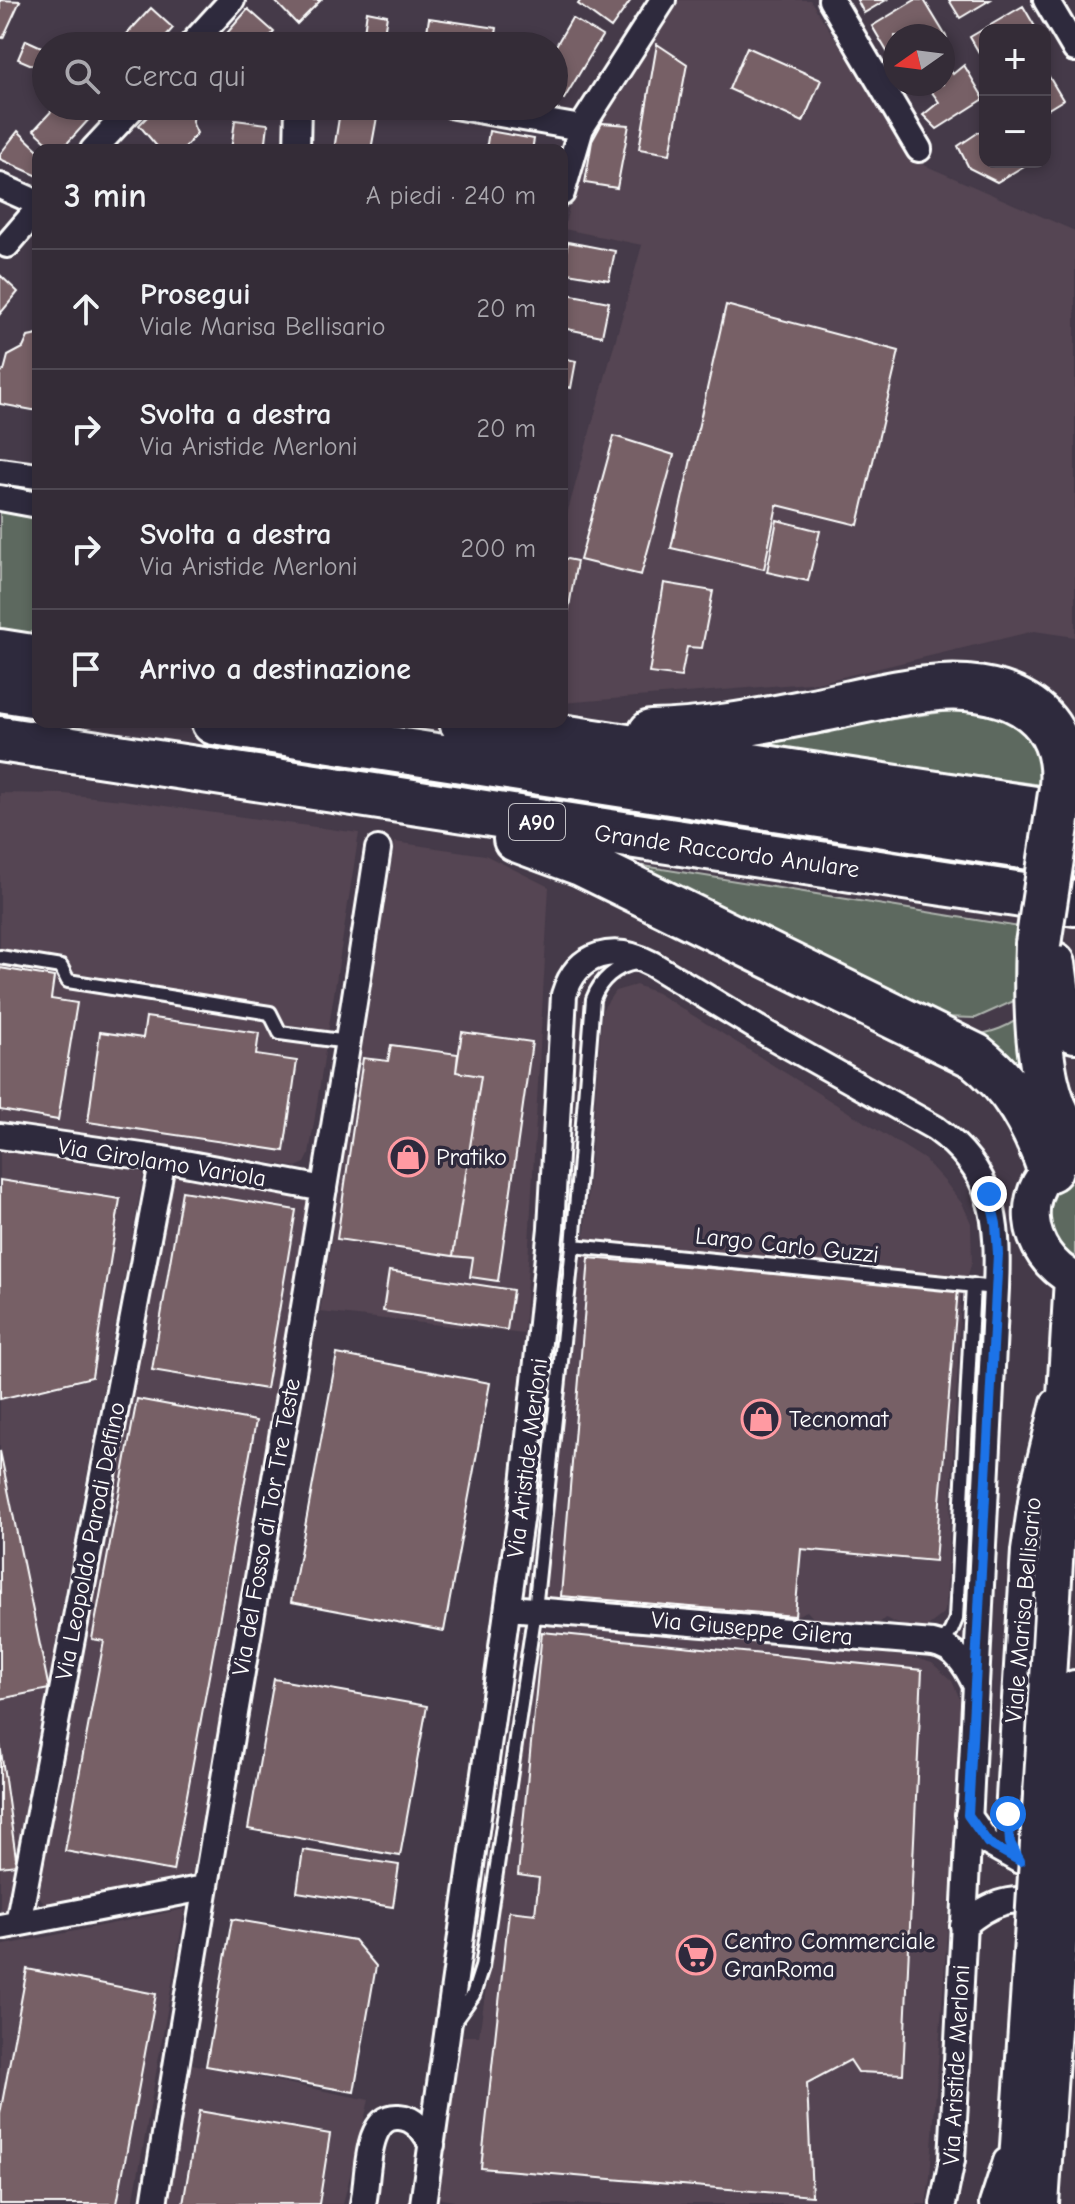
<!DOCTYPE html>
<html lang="it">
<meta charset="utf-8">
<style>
body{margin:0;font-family:"Comic Neue",sans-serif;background:#3f3842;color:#f1f3f6}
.controls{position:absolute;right:24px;top:24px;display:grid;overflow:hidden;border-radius:16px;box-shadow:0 4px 12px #0003}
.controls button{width:72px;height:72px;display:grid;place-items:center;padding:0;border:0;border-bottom:2px solid #4e4852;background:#342c37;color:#f1f3f6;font:40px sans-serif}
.compass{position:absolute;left:883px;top:24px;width:72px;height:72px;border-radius:50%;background:#342c37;box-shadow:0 4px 12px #0003;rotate:256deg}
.stop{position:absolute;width:24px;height:24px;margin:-18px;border:6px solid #1a73e8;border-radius:50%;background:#fff}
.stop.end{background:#1a73e8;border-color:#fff;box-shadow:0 2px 8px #0008}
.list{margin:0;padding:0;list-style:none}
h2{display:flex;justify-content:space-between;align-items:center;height:104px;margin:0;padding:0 32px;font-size:34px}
h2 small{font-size:26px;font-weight:400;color:#a9a7ad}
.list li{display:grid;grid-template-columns:52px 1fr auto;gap:24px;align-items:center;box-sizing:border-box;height:120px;padding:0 32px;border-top:2px solid #4e4852}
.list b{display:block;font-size:30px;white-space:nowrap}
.list p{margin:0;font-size:26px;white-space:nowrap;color:#a9a7ad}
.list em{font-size:26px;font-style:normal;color:#a9a7ad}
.icon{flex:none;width:44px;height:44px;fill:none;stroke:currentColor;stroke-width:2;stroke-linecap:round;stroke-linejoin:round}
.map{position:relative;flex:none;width:1075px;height:2204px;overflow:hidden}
.search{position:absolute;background:#342c37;box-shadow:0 4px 12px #0003;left:32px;top:32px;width:536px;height:88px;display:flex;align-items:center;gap:20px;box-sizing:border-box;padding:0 28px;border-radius:44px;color:#a9a7ad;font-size:30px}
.panel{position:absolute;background:#342c37;box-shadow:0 4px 12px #0003;left:32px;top:144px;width:536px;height:584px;border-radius:16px}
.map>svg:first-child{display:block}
</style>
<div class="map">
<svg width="1075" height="2204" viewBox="0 0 1075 2204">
<rect width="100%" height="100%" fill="#453a49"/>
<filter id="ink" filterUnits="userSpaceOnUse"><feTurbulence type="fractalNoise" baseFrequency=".0125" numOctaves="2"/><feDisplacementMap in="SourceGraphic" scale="16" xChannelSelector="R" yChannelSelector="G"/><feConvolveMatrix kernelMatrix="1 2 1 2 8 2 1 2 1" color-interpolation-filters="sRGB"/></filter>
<g filter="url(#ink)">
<!-- built -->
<path fill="#544552" d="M677,0h133l105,161 160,70v406l-41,-6 -213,51 -259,21v-171l80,-287 -78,-16 23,-101z
M0,793l64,1 58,6 237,33 -50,322 -4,8 -9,4 -296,-46z
M395,842l90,13 64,32 -25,447 -204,-22z
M636,985l21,8 267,166 22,24 17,22 8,18 1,39 -11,35 -15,309 -4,9 -18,14 -13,1 -26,-12 -13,12 -52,-4 -13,-15 -25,11 -236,-19 -3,-8 42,-365 17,-220 13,-19z
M0,1149l144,23 -140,744 -4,1z
M169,1174l140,27 -115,680 -148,26 -11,-18z
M567,1623l346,34 19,6 20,18 11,25 -33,471 -4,27h-472v-3l-18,-3 20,-162h23l59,-405 10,-7z
M185,1909l-52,295h-133v-258z
M192,2064l177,36 -26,104h-175z"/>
<!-- green -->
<path fill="#5d695e" stroke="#aeb4ae" stroke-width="2" d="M0,509l38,4v122l-38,-6z
M950,711c24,1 75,6 86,32 6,13 8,29 12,43l-317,-44z
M613,861l419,68 -16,71 -40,18 -34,-1z
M1027,1011l15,92 -74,-66c24,-5 42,-9 59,-26z
M1075,1169v92c-23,-16 -37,-49 -19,-74 5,-6 13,-12 19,-18z"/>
<!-- building -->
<path fill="#776066" stroke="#fff" stroke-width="2" d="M0,0l20,1 -17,37 -3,-1z
M274,0h47l-24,24z
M581,0h50l-20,28 -33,-24z
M857,0h29l-22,13z
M915,0h9l23,38 -4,3v-5h-48v29l-23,-39z
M949,0h41l-30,18z
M1023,6l14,24h-52v33l-15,-26z
M151,8l22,20 -16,18h-18l-13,-11z
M248,9l26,23 -12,14h-34l-7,-6z
M367,11l20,4 -5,31h-20z
M429,18l68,10 -3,18h-69z
M572,18l30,18 -38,63 -10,-6v-44z
M26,40l20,9v22l-28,-12z
M657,44l30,20 -17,90 -31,-5z
M747,47l74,33 -18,42 -74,-33z
M964,65l20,34 -47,30 -14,-14 16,-13 -10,-14 14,-4v-9l7,-5 3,4z
M1045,70l18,30 -18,11z
M56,106h23l12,11 -30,33h-5l-22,-20z
M158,106h34l5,3 -5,13 5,11 -14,17h-23l-21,-25z
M340,111l37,6 -6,33h-37z
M235,120l33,4 -3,26h-34z
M602,123l27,2 -12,63 -32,-5 7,-42z
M985,128v34h36l3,4 -27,16 -28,-14 -11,-22z
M18,131l20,19v26l-38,-17v-5z
M489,131l45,8 -2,11h-46z
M568,242l47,9 -6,29 -47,-8z
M0,275l18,17 -18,22z
M562,293l47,9 -7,34 -40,-8z
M726,305l173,46 -41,174 -81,-20 -13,64 -93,-21z
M38,335v76l-38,-7v-32l4,-1 4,-15 15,-8 5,-11z
M562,358l14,3 -5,27 -9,-2z
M614,436l60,19 -33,120 -61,-15z
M777,520l43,11 -12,50 -41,-9z
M562,558l15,3 -15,86z
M664,583l49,8 -11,57 -15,-1 -6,30 -32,-4z
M0,968l54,9 -3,22 26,4 -19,117 -58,-10z
M146,1017l113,16 -3,22 41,6 -13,90 -196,-29 12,-90 43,6z
M462,1032l70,10 -34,239 -28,-4 3,-19 -20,-2 28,-180 -25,-4z
M391,1045l67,9 -2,18 25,4 -28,180 -116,-17 26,-181 25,3z
M0,1180l120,19 -28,178 -92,22z
M182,1191l114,19 -30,179 -114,-19z
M589,1258l369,31 -23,272 -134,-12 -6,67 -234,-20z
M389,1271l124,19 -6,40 -124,-19z
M337,1354l153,29 -46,248 -153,-29z
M137,1399l119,22 -83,450 -108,-20 39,-210 -12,-2z
M0,1451l49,238 -49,10z
M542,1632l380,38 -19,404 -45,-2 -8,-12 -43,23 5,113 -331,-28 28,-257 26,3 4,-36 -21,-3z
M274,1679l153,27 -27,150 -152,-27z
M0,1744l17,121 -17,2z
M303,1850l96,15 -6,42 -96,-15z
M232,1919l122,21 22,26 -22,126 -148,-26z
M27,1969l129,25 -39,210h-117v-90z
M199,2111l131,23 -11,70h-136z"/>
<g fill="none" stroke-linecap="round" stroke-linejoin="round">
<defs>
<path id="lane" d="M0,957l61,10 7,14 202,32 10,20 68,9
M573,1246l423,42
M941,1645l10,-14 5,-12 17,-334
M453,2023l20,-28 9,-28 53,-357 38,-364 20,-247c7,-19 23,-33 43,-36"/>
<path id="street" d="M831,0l88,149
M1046,0l29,49
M190,46l42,-46
M454,106l127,22
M93,150l41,-44
M297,150l1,-44
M0,186l38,17
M562,193l19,-65 82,-128
M7,245l31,-36
M0,471l38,5
M0,498l38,7
M0,1136l163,23 161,30
M509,1608l424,35c22,4 33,22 42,41
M968,1815l20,28 32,18
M1047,1871c-36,-7 -39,-24 -39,-57l16,-263 9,-63 21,-86
M18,1923l145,-764
M963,1926c31,-27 47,-28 87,-25
M0,1927l204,-39
M154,2204c71,-452 155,-902 224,-1355
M363,2204c6,-24 1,-90 36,-87 17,1 25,15 33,28
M423,2204l98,-691 30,-285 13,-233c13,-44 51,-51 88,-31l117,71 166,93c60,43 64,93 61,160l-44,872 -9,44
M992,2204l14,-43"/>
<path id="secondary" d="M1067,1155c-52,32 -44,98 8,125
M1042,1779l30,-500
M1070,1780l5,-92
M1014,2204l16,-233
M1041,2204l16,-233"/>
<path id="highway" d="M0,652l38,6
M0,689l38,6
M214,722l861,132
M462,722l613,93
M651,733c51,-1 101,-10 151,-20 42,-7 84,-20 127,-24 69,-8 140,17 133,98
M0,739c358,54 716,111 1075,164
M516,839l65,24 394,193c39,30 59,68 75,113
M1038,944c-2,52 -4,158 37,196
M1053,964l4,29 18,37"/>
</defs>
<!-- lane casing -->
<use href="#lane" stroke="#fff" stroke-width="18"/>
<!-- street casing -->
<use href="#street" stroke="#fff" stroke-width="30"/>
<!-- secondary casing -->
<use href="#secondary" stroke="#fff" stroke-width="40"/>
<!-- highway casing -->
<use href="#highway" stroke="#fff" stroke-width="50"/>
<!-- lane -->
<use href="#lane" stroke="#2f2a3d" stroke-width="12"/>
<!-- street -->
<use href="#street" stroke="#2f2a3d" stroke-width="24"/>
<!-- secondary -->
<use href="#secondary" stroke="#2f2a3d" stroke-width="34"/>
<!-- highway -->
<use href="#highway" stroke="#2f2a3d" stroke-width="44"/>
<defs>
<path id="secondary-bridge" d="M1030,1971l12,-192
M1057,1971l13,-191"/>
<path id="highway-bridge" d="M1038,944l24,-157"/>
</defs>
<!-- secondary-bridge casing -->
<use href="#secondary-bridge" stroke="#fff" stroke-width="40" stroke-linecap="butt"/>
<!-- highway-bridge casing -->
<use href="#highway-bridge" stroke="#fff" stroke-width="50" stroke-linecap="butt"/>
<!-- secondary-bridge -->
<use href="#secondary-bridge" stroke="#2f2a3d" stroke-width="34"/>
<!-- highway-bridge -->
<use href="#highway-bridge" stroke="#2f2a3d" stroke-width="44"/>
</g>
</g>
<g fill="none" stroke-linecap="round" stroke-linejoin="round" filter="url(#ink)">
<!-- route -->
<path stroke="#1a73e8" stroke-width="10" d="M989,1194l7,30 2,30 -30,561 20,28 32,18 -10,-18 -2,-29"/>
</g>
<!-- icons -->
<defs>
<symbol id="shop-ring" viewBox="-11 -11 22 22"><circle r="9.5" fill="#2f2a3d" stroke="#ff9aa2" stroke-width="1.5"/><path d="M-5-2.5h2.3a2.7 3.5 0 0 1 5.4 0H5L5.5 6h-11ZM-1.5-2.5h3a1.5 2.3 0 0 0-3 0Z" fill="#ff9aa2"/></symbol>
<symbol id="supermarket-ring" viewBox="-11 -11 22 22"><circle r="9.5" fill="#2f2a3d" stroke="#ff9aa2" stroke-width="1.5"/><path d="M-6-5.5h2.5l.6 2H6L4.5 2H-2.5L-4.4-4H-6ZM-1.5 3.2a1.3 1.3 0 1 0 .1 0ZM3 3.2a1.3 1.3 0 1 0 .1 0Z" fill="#ff9aa2"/></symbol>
</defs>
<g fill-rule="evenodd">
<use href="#shop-ring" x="386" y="1135" width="44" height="44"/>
<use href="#shop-ring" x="739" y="1397" width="44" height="44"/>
<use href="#supermarket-ring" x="674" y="1933" width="44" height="44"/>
</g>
<g text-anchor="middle" stroke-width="7" stroke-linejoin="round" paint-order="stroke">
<!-- shield labels -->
<rect fill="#2f2a3d" stroke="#c1bfc5" stroke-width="2" x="509" y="804" width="56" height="36" rx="6"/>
<g font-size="22" font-weight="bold" fill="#fff">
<text x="537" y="830">A90</text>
</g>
<!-- street labels -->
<g font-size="24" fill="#fff" stroke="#2f2a3d">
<text transform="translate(727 851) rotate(8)" y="8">Grande Raccordo Anulare</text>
<text transform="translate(162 1162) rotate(9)" y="8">Via Girolamo Variola</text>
<text transform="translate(787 1245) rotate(6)" y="8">Largo Carlo Guzzi</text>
<text transform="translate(527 1458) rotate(-83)" y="8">Via Aristide Merloni</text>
<text transform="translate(266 1527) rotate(-80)" y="8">Via del Fosso di Tor Tre Teste</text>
<text transform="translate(90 1541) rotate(-79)" y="8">Via Leopoldo Parodi Delfino</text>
<text transform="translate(1023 1610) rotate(-85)" y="8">Viale Marisa Bellisario</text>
<text transform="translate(752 1628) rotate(5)" y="8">Via Giuseppe Gilera</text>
<text transform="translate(956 2065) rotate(-87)" y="8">Via Aristide Merloni</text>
</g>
<!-- poi labels -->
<g font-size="24" fill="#fff" stroke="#2f2a3d" text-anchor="start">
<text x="436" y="1165">Pratiko</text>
<text x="789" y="1427">Tecnomat</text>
<text x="724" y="1949">Centro Commerciale<tspan x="724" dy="28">GranRoma</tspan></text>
</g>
</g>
</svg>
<div class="controls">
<button>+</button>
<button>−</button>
</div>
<svg class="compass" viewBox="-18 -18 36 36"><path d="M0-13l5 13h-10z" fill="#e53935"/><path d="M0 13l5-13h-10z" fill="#a9a7ad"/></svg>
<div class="stop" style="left:1008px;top:1814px"></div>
<div class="stop end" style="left:989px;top:1194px"></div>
<div class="search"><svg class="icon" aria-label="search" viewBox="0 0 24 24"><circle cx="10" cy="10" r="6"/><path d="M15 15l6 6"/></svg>Cerca qui</div>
<section class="panel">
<h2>3 min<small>A piedi · 240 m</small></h2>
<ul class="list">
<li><svg class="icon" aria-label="ahead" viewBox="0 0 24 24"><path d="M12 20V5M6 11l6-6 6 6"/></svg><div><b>Prosegui</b><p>Viale Marisa Bellisario</p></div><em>20 m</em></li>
<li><svg class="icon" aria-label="right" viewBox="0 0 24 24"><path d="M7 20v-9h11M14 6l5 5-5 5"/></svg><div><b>Svolta a destra</b><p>Via Aristide Merloni</p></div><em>20 m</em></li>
<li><svg class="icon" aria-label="right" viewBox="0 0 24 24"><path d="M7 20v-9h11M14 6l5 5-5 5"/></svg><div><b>Svolta a destra</b><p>Via Aristide Merloni</p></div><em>200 m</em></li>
<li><svg class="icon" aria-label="arrive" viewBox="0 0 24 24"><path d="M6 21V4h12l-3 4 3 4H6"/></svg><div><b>Arrivo a destinazione</b></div></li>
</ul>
</section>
</div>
